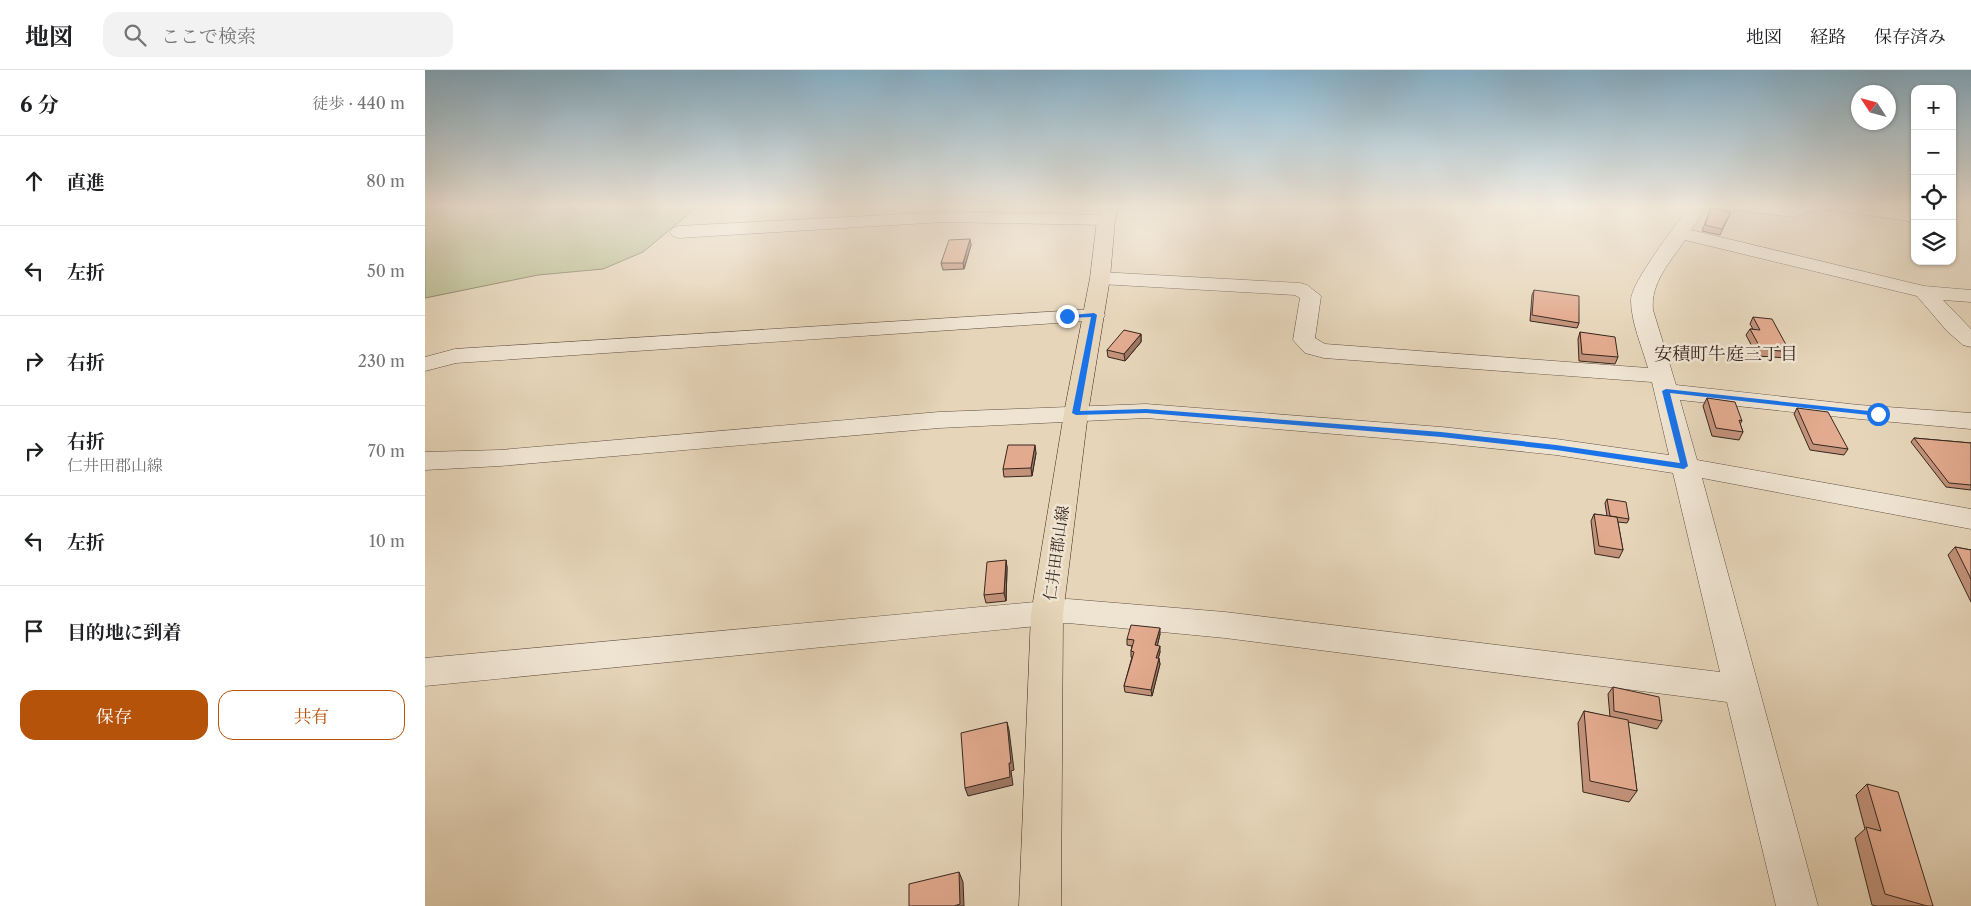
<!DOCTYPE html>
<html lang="ja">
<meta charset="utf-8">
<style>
body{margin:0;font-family:"Libre Caslon Text","Noto Serif JP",serif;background:#f2f2f2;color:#202124}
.controls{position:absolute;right:15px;top:15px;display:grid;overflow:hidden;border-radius:10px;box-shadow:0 1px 4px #0004}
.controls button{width:45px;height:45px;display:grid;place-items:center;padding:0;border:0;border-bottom:1px solid #e0e0e0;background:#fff;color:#202124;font:25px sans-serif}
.compass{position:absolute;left:1426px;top:15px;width:45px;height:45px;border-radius:50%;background:#fff;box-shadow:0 1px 4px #0004;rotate:306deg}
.stop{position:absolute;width:15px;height:15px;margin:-11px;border:4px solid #1a73e8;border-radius:50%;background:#fff}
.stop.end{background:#1a73e8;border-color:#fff;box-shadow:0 1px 5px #0008}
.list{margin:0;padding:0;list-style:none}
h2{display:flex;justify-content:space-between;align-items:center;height:65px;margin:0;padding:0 20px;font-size:21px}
h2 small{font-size:16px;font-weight:400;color:#757577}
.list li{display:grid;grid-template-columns:32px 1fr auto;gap:15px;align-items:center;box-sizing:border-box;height:90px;padding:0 20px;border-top:1px solid #e0e0e0}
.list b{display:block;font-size:19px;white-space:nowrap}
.list p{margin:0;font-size:16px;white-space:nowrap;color:#757577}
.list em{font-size:16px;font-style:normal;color:#757577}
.actions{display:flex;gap:10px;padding:15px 20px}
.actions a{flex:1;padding:11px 0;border:1px solid #b45309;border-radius:15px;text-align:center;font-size:18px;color:#b45309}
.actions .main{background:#b45309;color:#fff}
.icon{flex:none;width:28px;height:28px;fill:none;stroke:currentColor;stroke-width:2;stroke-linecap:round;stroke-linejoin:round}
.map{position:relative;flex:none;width:1546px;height:836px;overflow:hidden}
header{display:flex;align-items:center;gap:30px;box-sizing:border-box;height:70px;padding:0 25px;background:#fff;border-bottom:1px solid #e0e0e0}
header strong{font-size:24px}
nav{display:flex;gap:28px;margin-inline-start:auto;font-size:18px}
.search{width:350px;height:45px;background:#f2f2f2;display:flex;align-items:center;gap:12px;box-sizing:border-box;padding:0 18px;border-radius:15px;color:#757577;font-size:19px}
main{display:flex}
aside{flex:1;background:#fff}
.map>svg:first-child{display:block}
</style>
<header>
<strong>地図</strong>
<div class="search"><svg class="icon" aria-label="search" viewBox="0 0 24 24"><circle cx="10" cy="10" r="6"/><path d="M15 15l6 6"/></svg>ここで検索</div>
<nav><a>地図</a><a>経路</a><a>保存済み</a></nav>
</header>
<main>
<aside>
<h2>6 分<small>徒歩 · 440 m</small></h2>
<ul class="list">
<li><svg class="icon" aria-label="ahead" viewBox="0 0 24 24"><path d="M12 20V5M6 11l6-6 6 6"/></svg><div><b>直進</b></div><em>80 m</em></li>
<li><svg class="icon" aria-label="left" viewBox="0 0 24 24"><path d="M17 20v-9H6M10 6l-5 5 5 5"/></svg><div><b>左折</b></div><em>50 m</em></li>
<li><svg class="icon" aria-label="right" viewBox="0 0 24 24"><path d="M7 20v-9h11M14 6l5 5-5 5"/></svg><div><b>右折</b></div><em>230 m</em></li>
<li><svg class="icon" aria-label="right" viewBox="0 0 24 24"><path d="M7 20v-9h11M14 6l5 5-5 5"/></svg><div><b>右折</b><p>仁井田郡山線</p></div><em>70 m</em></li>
<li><svg class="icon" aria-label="left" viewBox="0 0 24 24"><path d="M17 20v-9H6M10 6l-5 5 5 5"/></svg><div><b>左折</b></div><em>10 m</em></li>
<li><svg class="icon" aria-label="arrive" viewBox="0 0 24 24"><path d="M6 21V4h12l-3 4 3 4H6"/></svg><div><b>目的地に到着</b></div></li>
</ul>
<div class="actions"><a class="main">保存</a><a>共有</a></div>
</aside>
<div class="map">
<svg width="1546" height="836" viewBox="0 0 1546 836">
<rect width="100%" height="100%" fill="#e6d5b9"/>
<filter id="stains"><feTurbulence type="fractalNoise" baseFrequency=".004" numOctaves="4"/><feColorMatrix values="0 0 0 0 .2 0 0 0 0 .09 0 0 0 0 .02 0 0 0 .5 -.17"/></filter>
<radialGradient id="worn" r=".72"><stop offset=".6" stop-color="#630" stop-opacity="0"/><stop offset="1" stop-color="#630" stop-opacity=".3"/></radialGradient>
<!-- green -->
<path fill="#b7bd8e" stroke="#777256" d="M0,135h269l3,2 -54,45 -40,17 -65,6 -113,23z"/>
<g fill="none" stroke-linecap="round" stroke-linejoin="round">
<defs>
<path id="minor" d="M1266,135h17l-17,25 233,56 47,4v12l-28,-2 28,29v18l-8,-2 -16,-14 -30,-35 -232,-56c-14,21 -35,43 -32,70l23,75 183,20 112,8v16l-112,-10 -179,-19 17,60 274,49v20l-269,-51 116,428h-42l-49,-204 -502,-64 -157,-15 -643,63v-28l643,-59 157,13 495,60 -47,-199 -117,-18 -115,-12 -295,-25 -207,10 -439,38 -75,4v-18l75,-2 439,-38 207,-8 295,23 115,12 113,16 -17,-73 -328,-24 -19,-5 -12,-13 7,-42 -5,-3 -195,-11 -7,-2 -3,-4 3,-4 7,-2 200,11 7,2 14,11 -6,42 10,6 323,24c-6,-21 -17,-46 -17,-68 0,-18 47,-78 60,-95z
M1302,135l64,2 6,-2h67l51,7v10l-84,-12 -18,1 -21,6 -56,-7 -6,-1z
M518,142l163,3 6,1 3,4 -3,4 -6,1 -163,-3 -264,16 -6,-2 -3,-4 3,-4 6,-2z
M669,239l8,1 3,5 -3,5 -646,43 -31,8v-14l30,-8z"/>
<path id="major" d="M677,135h17l-4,15 -5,58 -22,135 -25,201 -2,292h-42l12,-292 33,-201 26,-135 7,-58z"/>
</defs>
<!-- minor casing -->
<use href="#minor" stroke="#635246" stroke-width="1"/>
<!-- major casing -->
<use href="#major" stroke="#37271f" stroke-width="1"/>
<!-- minor -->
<use href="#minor" fill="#efe4d2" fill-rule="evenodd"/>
<!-- major -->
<use href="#major" fill="#e6d5b9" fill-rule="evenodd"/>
</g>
<!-- wall -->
<path fill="#c2927a" stroke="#37271f" d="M1286,138l20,4 -11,23 -18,-4z
M545,169l1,6 -7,24 -21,1 -2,-7z
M1109,220l45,33 -2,5 -47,-7 2,-26z
M1328,247l37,35 -3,6 -30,-2 -11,-21 4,-6h3l-3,-5z
M1155,262l38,25 -3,7 -36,-3 -1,-22z
M716,264v8l-16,19 -17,-4 -1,-7z
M1282,328l35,23 -2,3 3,8 -4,8 -27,-4 -9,-30z
M1372,338l51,41 -4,6 -34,-5 -16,-36z
M1489,368l57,5v47l-25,-3 -35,-45z
M611,383l-4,23 -28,1 -1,-8z
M1182,429l22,20 -2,4 -9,-1 5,28 -4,8 -24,-4 -4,-33 3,-7 13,2 -2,-13z
M1530,477l16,3v52l-23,-47z
M581,490l1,8 -1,33 -20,2 -2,-8z
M735,564l-3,12 3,6 -2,6 2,6 -8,32 -27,-4 -1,-6 8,-29h-1v-6l1,-5 -5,-1v-6z
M1188,617l49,34 -5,8 -29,-7 9,69 -8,11 -46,-10 -5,-69 6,-12 26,6 -2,-23z
M1442,714l66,122h-56l-5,-1 -17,-67 10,-9 -9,-34z"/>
<!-- shaded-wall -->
<path fill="#9e7763" stroke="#37271f" d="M545,169l1,6 -7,24 -1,-6z
M716,264v8l-16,19 -1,-7z
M610,375l1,8 -4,23 -1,-8z
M581,490l1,8 -1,33 -2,-8z
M735,558v6l-4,18 -1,-7z
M735,576v6l-3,12 -1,-6z
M734,588l1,6 -8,32 -1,-6z
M582,652l2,8 5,40 -3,1 2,14 -45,11 -3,-8 44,-25z
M534,802l4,10 1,24h-10z"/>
<!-- building -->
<path fill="#e2aa8e" stroke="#37271f" d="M1286,138l20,4 -9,17 -17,-4z
M545,169l-7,24h-22l8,-23z
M1109,220l45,6v27l-47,-8z
M1328,247l19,2 18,33 -29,-3 -11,-20 10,1z
M699,260l17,4 -17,20 -17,-4z
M1155,262l35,5 3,20 -36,-3z
M1282,328l28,4 7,19 -3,-1 4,12 -27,-4z
M1372,338l31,4 20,37 -35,-5z
M1489,368l57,5v42l-22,-2z
M583,375h27l-4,23 -28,1z
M1182,429l19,3 3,17 -19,-3z
M1169,444l23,3 6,33 -24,-4z
M1530,477l16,3v29z
M581,490l-2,33 -20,2 3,-33z
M706,555l29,3 -5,17 5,1 -4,12h3l-8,32 -27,-4 10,-34 -3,-1 3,-11 -7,-1z
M1188,617l46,10 3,24 -48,-10z
M1159,641l44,9 9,71 -47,-10z
M582,652l4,41h-2l1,14 -45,11 -4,-55z
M1442,714l31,8 35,114h-6l-42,-12 -19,-67 15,4z
M534,802l1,32 -6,2h-45v-22z"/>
<!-- sky -->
<linearGradient id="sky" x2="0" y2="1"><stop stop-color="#87b6d2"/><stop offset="0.54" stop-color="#f4ece0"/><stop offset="1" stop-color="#f4ece0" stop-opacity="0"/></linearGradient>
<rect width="1546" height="252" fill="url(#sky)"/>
<!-- route -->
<path fill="#1a73e8" d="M669,243l3,2 -17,96 66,-2 295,23 115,13 124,18 -18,-72 4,-2 212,23 4,2 -4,2 -208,-23 18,73 -4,3 -128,-19 -115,-13 -295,-24 -70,2 -4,-2 19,-96 -24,1 -4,-2z"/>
<g text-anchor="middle" stroke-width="5" stroke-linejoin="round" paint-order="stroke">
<!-- street labels -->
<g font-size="16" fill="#37271f" stroke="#efe4d2">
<text transform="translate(631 483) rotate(-82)" y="6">仁井田郡山線</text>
</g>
<!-- neighbourhood labels -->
<g font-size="18" fill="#37271f" stroke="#efe4d2">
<text x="1301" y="290">安積町牛庭三丁目</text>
</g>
</g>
<rect width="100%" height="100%" filter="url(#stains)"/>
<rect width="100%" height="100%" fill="url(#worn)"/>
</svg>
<div class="controls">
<button>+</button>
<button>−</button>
<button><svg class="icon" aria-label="locate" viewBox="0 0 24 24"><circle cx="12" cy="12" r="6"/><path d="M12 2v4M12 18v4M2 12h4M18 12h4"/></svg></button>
<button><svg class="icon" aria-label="layers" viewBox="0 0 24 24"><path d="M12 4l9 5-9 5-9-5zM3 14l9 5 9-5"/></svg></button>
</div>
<svg class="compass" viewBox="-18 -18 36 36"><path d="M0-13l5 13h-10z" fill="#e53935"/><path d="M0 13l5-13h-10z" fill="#757577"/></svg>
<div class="stop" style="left:1453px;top:344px"></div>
<div class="stop end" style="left:642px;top:246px"></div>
</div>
</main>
